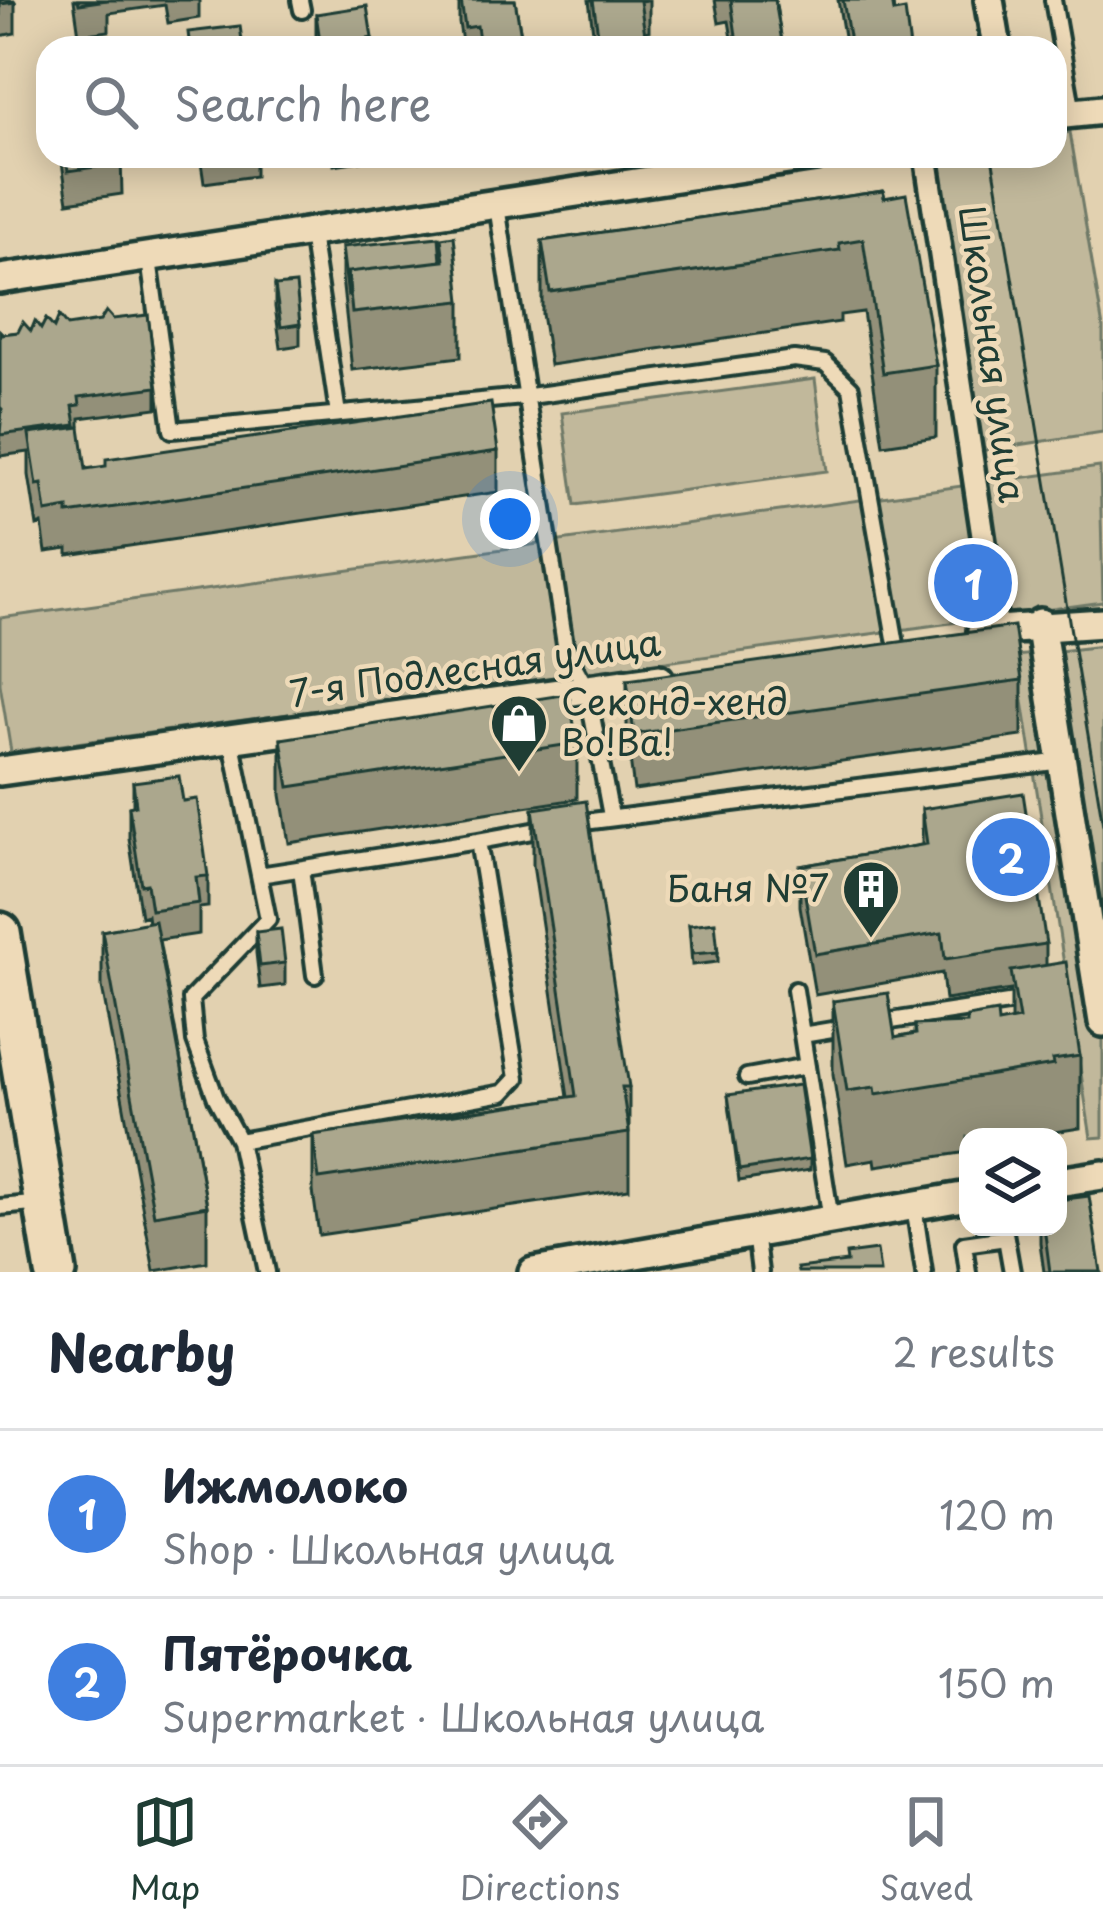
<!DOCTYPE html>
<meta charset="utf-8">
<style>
body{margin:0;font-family:"Playpen Sans",sans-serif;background:#f2f2f3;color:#1f2937}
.controls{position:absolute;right:36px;bottom:36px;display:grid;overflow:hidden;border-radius:24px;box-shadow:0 6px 30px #0003}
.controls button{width:108px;height:108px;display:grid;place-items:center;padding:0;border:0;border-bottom:3px solid #e0e1e3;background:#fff;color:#1f2937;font:60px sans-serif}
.you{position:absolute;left:510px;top:519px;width:42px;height:42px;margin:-30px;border:9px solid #fff;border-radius:50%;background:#1a73e8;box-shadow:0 0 0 18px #1a73e833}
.badge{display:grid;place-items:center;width:78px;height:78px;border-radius:50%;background:#1f3d34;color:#fff;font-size:39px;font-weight:700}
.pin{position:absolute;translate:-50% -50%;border:6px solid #fff;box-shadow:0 3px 12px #0006}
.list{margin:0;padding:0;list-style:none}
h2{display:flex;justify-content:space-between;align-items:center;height:156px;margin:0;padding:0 48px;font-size:51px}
h2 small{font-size:39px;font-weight:400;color:#747a83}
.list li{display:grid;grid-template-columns:78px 1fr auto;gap:36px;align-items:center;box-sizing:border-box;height:168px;padding:0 48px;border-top:3px solid #e0e1e3}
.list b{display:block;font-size:45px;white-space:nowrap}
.list p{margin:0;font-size:39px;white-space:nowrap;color:#747a83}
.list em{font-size:39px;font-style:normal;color:#747a83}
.icon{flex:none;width:66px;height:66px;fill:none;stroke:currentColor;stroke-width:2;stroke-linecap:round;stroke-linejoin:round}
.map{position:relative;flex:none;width:1103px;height:1272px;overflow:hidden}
.search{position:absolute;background:#fff;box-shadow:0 6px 30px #0003;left:36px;right:36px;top:36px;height:132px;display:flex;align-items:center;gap:30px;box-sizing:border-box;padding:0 42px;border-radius:36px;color:#747a83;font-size:45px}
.sheet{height:492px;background:#fff}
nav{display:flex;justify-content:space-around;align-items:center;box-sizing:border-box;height:168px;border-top:3px solid #e0e1e3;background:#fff;font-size:33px;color:#747a83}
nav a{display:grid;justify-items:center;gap:6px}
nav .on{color:#1f3d34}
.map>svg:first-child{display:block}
</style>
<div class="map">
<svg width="1103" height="1272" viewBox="0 0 1103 1272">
<rect width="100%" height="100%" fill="#e2d1b0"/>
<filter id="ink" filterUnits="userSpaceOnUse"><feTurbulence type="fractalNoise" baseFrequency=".00833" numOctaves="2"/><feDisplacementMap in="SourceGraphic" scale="24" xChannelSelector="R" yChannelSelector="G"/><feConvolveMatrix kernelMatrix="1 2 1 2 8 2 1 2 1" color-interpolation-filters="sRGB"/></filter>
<g filter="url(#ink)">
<!-- green -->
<path fill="#c1b89b" stroke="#707a68" stroke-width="3" d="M1070,132l33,196v104l-143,22 -46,-297 141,-1v-21z
M815,379l12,92 -252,34 -13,-92z
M1100,467l3,135 -1092,150 -11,-68v-66z
M1103,646v491l-12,1 -75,-482z"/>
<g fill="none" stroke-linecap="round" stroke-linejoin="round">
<defs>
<path id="service" d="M300,0l2,10
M1053,0l20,113
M497,206l69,445 21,38 24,127
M311,234l27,180
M149,259l23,171 351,-33 271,-38 31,4 26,25 45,256
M231,738l37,181 -77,80 4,42 21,57 23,43 28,131
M576,823l486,-62
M301,869l14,106
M259,875l219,-34
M795,990l36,230
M878,1023l150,-23
M802,1035l48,-8
M747,1077l60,-11
M239,1141l264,-48 14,-15 -39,-237 71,-13
M914,1206l10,66
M0,1207l43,-4
M1004,1227l8,45
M755,1233l5,39
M968,1272l-4,-28 42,-6"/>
<path id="pedestrian" d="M927,162l70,467"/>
<path id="minor" d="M989,0l8,48
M1055,115l48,-5
M0,279l815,-123
M1040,623l63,399
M982,631l121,-8
M0,771l659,-92
M1058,1182l45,-7
M533,1272l435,-76"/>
<path id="secondary" d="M0,933l56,339"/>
</defs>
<!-- service casing -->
<use href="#service" stroke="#1f3d34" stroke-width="22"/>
<!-- pedestrian casing -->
<use href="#pedestrian" stroke="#1f3d34" stroke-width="30"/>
<!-- minor casing -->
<use href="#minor" stroke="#1f3d34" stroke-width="36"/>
<!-- secondary casing -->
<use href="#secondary" stroke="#1f3d34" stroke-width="48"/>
<!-- service -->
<use href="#service" stroke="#eedab8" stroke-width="14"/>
<!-- pedestrian -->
<use href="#pedestrian" stroke="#eedab8" stroke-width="21"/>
<!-- minor -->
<use href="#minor" stroke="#eedab8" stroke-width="27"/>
<!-- secondary -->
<use href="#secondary" stroke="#eedab8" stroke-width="39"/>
<!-- tram -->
<path stroke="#1f3d34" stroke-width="3" d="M974,0l8,48
M992,156l111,669"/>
</g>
<!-- wall -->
<path fill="#939079" stroke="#1f3d34" stroke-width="3" d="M0,0l15,2v31l-15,3z
M74,0h125v18l-31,5 -3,-18 -56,8v18l-30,4z
M459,0h56l8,48h-60l-4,-25z
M589,0h60v31l-5,1 3,16h-52z
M715,0h60l8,48 -50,-4 -4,-23 -10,2z
M838,0h54l2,12 16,36h-64z
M316,14l56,24v10h-56z
M61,156h60l1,38 -54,8z
M200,156h55v20l-51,7z
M333,156h53v1l-52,8z
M883,191l53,174v72l-53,8 -20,-133 -23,3v7l-290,43 -8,-51v-73z
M441,238l20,63v56l-109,13 -10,-92v-31l99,14z
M275,286l25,38v21l-19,3 -6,-41z
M67,326l90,61v21l-77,10v8l-4,2 10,41 412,-18v41l-430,63v-6l-22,3 -4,-28 -5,2 -8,-51v-23l-29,4v-125l3,3z
M627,680h395v56l-388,54 -7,-54z
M281,739l296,4v56l-288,44 -8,-48z
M133,782l50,19 25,75v31l-9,1v26l-40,6 48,266v56l-53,9 -52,-284v-56l46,-8 -1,-8 -6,2 -12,-79v-31l4,-1z
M533,809l96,278v102l-310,46 -6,-44v-56l255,-38 -35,-232z
M922,809l124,135v21l34,91v72l-26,4v5h-86v15l-92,14 -1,-7 -28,5 -14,-90v-73l62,37 20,-4v-9l83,-2 13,-2v-31l-66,10 -3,-27 -127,22 -15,-89v-40l122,-21z
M689,925l29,27v10l-26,3z
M256,932l29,31v22l-25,3 -4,-35z
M728,1095l82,64v11l-71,11z
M1040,1227h18l43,45h-57l-4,-29z"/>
<!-- building -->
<path fill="#aba78d" stroke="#1f3d34" stroke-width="3" d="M0,0h14l1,2 -15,2z
M78,0h29l-28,4z
M461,0h54l8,48h-43l-3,-22 -12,2z
M593,0h53l-6,1 7,47h-47z
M731,0h44l8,48h-54v-3l8,-2z
M843,0h49l2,12 11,-2 5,38h-59z
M367,6l5,32 -9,2 1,8h-43l-5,-34z
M240,26l3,22h-53l-2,-16z
M66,156h55l1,7 -54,8z
M883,191l1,7 22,-4 30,171 -53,8 -20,-134 -24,4 1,7 -290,42 -8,-51z
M454,236l7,65 -109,12 -4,-41 96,-11 -3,-23z
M439,237l2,24 -93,11v25l-6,-50z
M296,284l4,40 -19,3 -6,-41z
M106,311l7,8 35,-4 9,72 -78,10 1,8 -7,1 3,19 -76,10 2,-26 -2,-2v-76l3,3 15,-2 5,-10 8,9 4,-10 6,8 5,-10 8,9 5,-12 8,10 33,-5z
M491,403l7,48 -430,63v-6l-22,4 -4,-28 -5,1 -8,-51 51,-7 6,42 20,-3v-7z
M1014,626l8,54 -388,54 -7,-54z
M569,694l8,49 -288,44 -8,-48z
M179,776l4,25 14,-2 11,77 -12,1 3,26 -48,7 -4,-26 -6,1 -12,-78 7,-2 -3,-23z
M1023,793l23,151 -101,15 -3,-26 -127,21 -15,-88 127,-22 -5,-35z
M586,801l43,286h-7l7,46 -310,46 -6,-44 263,-39 -43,-287z
M155,921l52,285 -53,9 -52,-284z
M715,922l3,30 -26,2 -3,-29z
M281,929l4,34 -25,3 -4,-34z
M1066,962l14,94 -27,4 1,5 -178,29 -1,-7 -28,4 -14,-90 55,-8 7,45 21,-4 -1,-9 52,-2v-6l30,-5 1,11 21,-4 -8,-48z
M799,1085l11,74 -71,11 -11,-75z
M1089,1196l12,76h-51l-6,-45h14v-27z
M877,1250l3,22h-82l-1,-4 50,-6 -1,-8z"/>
</g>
<!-- icons -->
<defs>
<symbol id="shop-pin" viewBox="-11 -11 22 30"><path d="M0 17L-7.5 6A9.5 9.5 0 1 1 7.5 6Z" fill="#1f3d34" stroke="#eedab8"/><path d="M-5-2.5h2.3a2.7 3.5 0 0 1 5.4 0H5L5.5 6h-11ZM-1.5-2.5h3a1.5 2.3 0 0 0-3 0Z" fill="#fff"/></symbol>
<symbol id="building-pin" viewBox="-11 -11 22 30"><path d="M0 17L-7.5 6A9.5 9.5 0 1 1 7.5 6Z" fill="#1f3d34" stroke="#eedab8"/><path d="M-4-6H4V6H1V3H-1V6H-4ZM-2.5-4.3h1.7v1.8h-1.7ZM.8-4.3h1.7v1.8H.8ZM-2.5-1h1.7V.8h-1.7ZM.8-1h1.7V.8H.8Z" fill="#fff"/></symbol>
</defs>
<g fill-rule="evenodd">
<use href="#shop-pin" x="486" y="690" width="66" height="90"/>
<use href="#building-pin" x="838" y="856" width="66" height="90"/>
</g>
<g text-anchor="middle" stroke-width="9" stroke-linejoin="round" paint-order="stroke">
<!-- street labels -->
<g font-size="36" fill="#1f3d34" stroke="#eedab8">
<text transform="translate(992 354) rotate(82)" y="13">Школьная улица</text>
<text transform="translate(475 668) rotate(-8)" y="13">7-я Подлесная улица</text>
</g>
<!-- poi labels -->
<g font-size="36" fill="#1f3d34" stroke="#eedab8" text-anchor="start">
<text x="561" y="715">Секонд-хенд<tspan x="561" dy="41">Во!Ва!</tspan></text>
<text x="829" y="902" text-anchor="end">Баня №7</text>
</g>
</g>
</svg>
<div class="controls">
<button><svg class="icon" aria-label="layers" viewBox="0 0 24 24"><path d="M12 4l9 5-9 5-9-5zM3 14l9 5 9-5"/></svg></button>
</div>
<div class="you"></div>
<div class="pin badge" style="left:973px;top:583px;background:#3f7fe0">1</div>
<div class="pin badge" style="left:1011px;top:857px;background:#3f7fe0">2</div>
<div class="search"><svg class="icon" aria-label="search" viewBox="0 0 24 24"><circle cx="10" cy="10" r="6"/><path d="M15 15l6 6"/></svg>Search here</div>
</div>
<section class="sheet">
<h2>Nearby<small>2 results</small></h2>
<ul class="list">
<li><span class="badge" style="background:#3f7fe0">1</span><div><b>Ижмолоко</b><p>Shop · Школьная улица</p></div><em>120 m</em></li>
<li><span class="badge" style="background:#3f7fe0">2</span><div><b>Пятёрочка</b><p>Supermarket · Школьная улица</p></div><em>150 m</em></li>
</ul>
</section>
<nav>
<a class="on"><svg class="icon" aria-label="map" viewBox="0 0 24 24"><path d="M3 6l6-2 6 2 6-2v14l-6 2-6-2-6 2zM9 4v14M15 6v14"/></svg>Map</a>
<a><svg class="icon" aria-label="directions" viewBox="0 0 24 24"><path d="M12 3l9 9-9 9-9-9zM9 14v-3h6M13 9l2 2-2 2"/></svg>Directions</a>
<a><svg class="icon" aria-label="saved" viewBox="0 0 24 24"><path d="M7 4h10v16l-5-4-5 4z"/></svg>Saved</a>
</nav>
